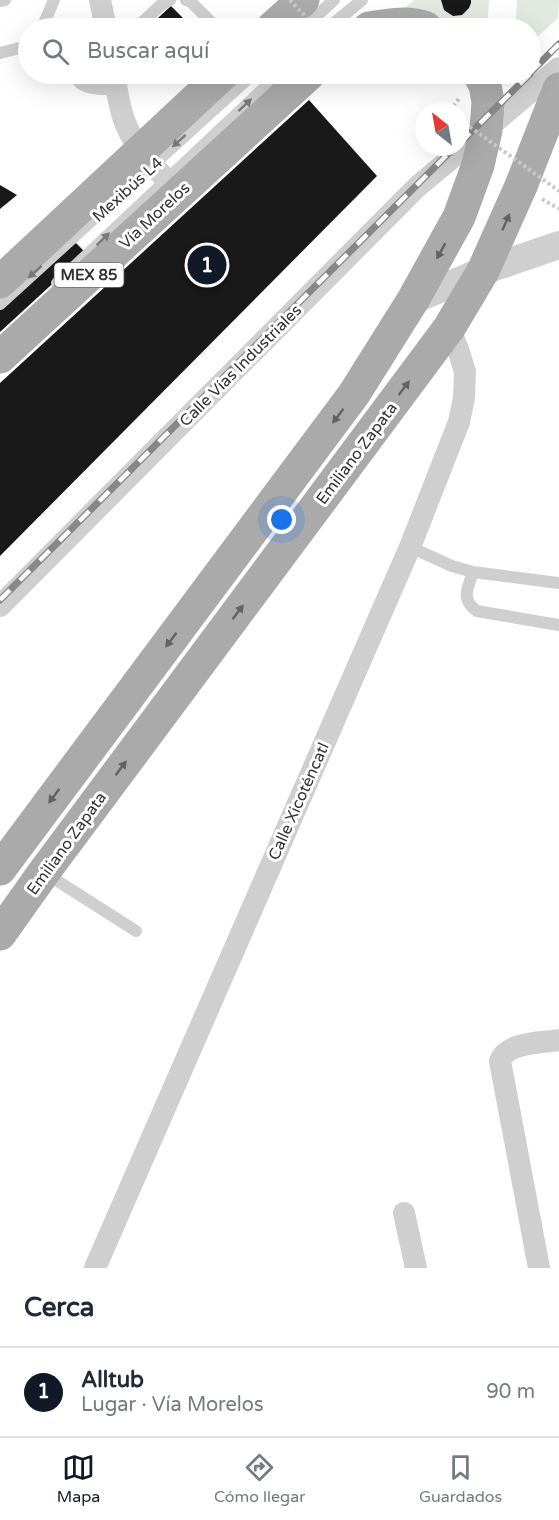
<!DOCTYPE html>
<html lang="es">
<meta charset="utf-8">
<style>
body{margin:0;font-family:"Varela Round",sans-serif;background:#f2f2f3;color:#1f2937}
.compass{position:absolute;left:415px;top:102px;width:54px;height:54px;border-radius:50%;background:#fff;box-shadow:0 6px 24px #0002;rotate:329deg}
.you{position:absolute;left:282px;top:520px;width:21px;height:21px;margin:-15px;border:4px solid #fff;border-radius:50%;background:#1a73e8;box-shadow:0 0 0 9px #1a73e833}
.badge{display:grid;place-items:center;width:39px;height:39px;border-radius:50%;background:#111827;color:#fff;font-size:20px;font-weight:700}
.pin{position:absolute;translate:-50% -50%;border:3px solid #fff;box-shadow:0 2px 6px #0006}
.list{margin:0;padding:0;list-style:none}
h2{display:flex;justify-content:space-between;align-items:center;height:78px;margin:0;padding:0 24px;font-size:26px}
h2 small{font-size:20px;font-weight:400;color:#747a83}
.list li{display:grid;grid-template-columns:39px 1fr auto;gap:18px;align-items:center;box-sizing:border-box;height:90px;padding:0 24px;border-top:2px solid #e0e1e3}
.list b{display:block;font-size:22px;white-space:nowrap}
.list p{margin:0;font-size:20px;white-space:nowrap;color:#747a83}
.list em{font-size:20px;font-style:normal;color:#747a83}
.icon{flex:none;width:33px;height:33px;fill:none;stroke:currentColor;stroke-width:2;stroke-linecap:round;stroke-linejoin:round}
.map{position:relative;flex:none;width:559px;height:1268px;overflow:hidden}
.search{position:absolute;background:#fff;box-shadow:0 6px 24px #0002;left:18px;right:18px;top:18px;height:66px;display:flex;align-items:center;gap:15px;box-sizing:border-box;padding:0 21px;border-radius:33px;color:#747a83;font-size:22px}
.sheet{height:168px;background:#fff}
nav{display:flex;justify-content:space-around;align-items:center;box-sizing:border-box;height:84px;border-top:2px solid #e0e1e3;background:#fff;font-size:16px;color:#747a83}
nav a{display:grid;justify-items:center;gap:3px}
nav .on{color:#111827}
.map>svg:first-child{display:block}
</style>
<div class="map">
<svg width="559" height="1268" viewBox="0 0 559 1268">
<rect width="100%" height="100%" fill="#fff"/>
<!-- green -->
<path fill="#e2eadf" d="M415,0h74l-2,28h-32l-26,-11 -32,-4z
M517,0h42l-1,18 -27,25 -1,-15h-15z"/>
<!-- building -->
<path fill="#191919" d="M441,0h30v3l-2,5 -7,7 -9,1 -9,-6z
M171,6l22,22h-46z
M309,100l68,76 -377,380v-173z
M0,185l17,10 -17,14z
M74,241l12,12 -86,79v-23z"/>
<g fill="none" stroke-linecap="round" stroke-linejoin="round">
<!-- path -->
<path stroke="#c9c9c9" stroke-width="4" stroke-dasharray="3 3" stroke-linecap="butt" d="M450,111l10,-14
M542,199l17,10"/>
<!-- service -->
<path stroke="#cfcfcf" stroke-width="12" d="M186,0l5,2 26,26
M0,1l5,-1
M42,28l12,-28
M136,28l25,-23 9,-5
M303,28l31,-28
M328,28l34,-28
M0,53l28,-7
M75,74c3,17 28,15 42,15
M57,283l222,-209
M0,304l253,-230
M410,547l42,19 21,6 86,11
M473,572c-5,16 -13,27 4,39l82,14
M45,873l91,58"/>
<!-- minor -->
<path stroke="#cfcfcf" stroke-width="22" d="M100,0l6,28
M114,74c3,16 5,35 12,51 11,26 33,47 52,67
M0,606l417,-419 142,-119
M404,1213l12,55
M95,1268l315,-721 49,-125 5,-24 1,-26 -7,-23 -9,-21
M539,1268l-39,-207c7,-19 41,-18 59,-21"/>
<!-- tertiary -->
<path stroke="#cfcfcf" stroke-width="28" d="M413,300l70,-29 76,-26"/>
<!-- primary -->
<path stroke="#aaa" stroke-width="33" d="M272,28l31,-28
M369,28c19,-3 39,-7 57,0
M0,282l223,-208
M0,357l309,-283
M0,869l354,-475 59,-94 46,-83 19,-52 8,-35 2,-28 -3,-17 -6,-11
M0,934l44,-62 405,-544 34,-57 38,-85 38,-97"/>
<defs>
<path id="rail" d="M530,73l29,-29
M460,143l70,-69
M0,600l455,-453"/>
</defs>
<!-- rail casing -->
<use href="#rail" stroke="#878787" stroke-width="7"/>
<!-- rail -->
<use href="#rail" stroke="#fff" stroke-width="4.5" stroke-dasharray="14" stroke-linecap="butt"/>
<!-- path-bridge -->
<path stroke="#c9c9c9" stroke-width="4" stroke-dasharray="3 3" stroke-linecap="butt" d="M290,0l26,28
M460,120l99,71"/>
</g>
<!-- one-way arrows -->
<defs><path id="oneway-solid" d="M-6-.8H1V-3.2L6.5 0L1 3.2V.8H-6Z" transform="scale(1.5)"/></defs>
<g fill="#797979">
<use href="#oneway-solid" transform="translate(245 105) rotate(-43)"/>
<use href="#oneway-solid" transform="translate(179 141) rotate(138)"/>
<use href="#oneway-solid" transform="translate(103 239) rotate(-44)"/>
<use href="#oneway-solid" transform="translate(35 272) rotate(138)"/>
</g>
<g fill="#626262">
<use href="#oneway-solid" transform="translate(506 222) rotate(-66)"/>
<use href="#oneway-solid" transform="translate(441 251) rotate(119)"/>
<use href="#oneway-solid" transform="translate(404 388) rotate(-53)"/>
<use href="#oneway-solid" transform="translate(338 416) rotate(127)"/>
<use href="#oneway-solid" transform="translate(238 612) rotate(-53)"/>
<use href="#oneway-solid" transform="translate(171 640) rotate(127)"/>
<use href="#oneway-solid" transform="translate(121 768) rotate(-53)"/>
<use href="#oneway-solid" transform="translate(54 796) rotate(127)"/>
</g>
<g text-anchor="middle" stroke-width="6" stroke-linejoin="round" paint-order="stroke">
<!-- shield labels -->
<rect fill="#fff" stroke="#707070" stroke-width="1.5" x="54.5" y="263" width="69" height="24" rx="4.5"/>
<g font-size="15" font-weight="bold" fill="#323232">
<text x="89" y="280">MEX 85</text>
</g>
<!-- street labels -->
<g font-size="16" fill="#323232" stroke="#fff">
<text transform="translate(127 189) rotate(-42)" y="6">Mexibús L4</text>
<text transform="translate(154 215) rotate(-43)" y="6">Vía Morelos</text>
<text transform="translate(240 365) rotate(-45)" y="6">Calle Vías Industriales</text>
<text transform="translate(356 453) rotate(-53)" y="6">Emiliano Zapata</text>
<text transform="translate(298 801) rotate(-66)" y="6">Calle Xicoténcatl</text>
<text transform="translate(66 843) rotate(-54)" y="6">Emiliano Zapata</text>
</g>
</g>
</svg>
<svg class="compass" viewBox="-18 -18 36 36"><path d="M0-13l5 13h-10z" fill="#e53935"/><path d="M0 13l5-13h-10z" fill="#747a83"/></svg>
<div class="you"></div>
<div class="pin badge" style="left:207px;top:265px">1</div>
<div class="search"><svg class="icon" aria-label="search" viewBox="0 0 24 24"><circle cx="10" cy="10" r="6"/><path d="M15 15l6 6"/></svg>Buscar aquí</div>
</div>
<section class="sheet">
<h2>Cerca<small></small></h2>
<ul class="list">
<li><span class="badge">1</span><div><b>Alltub</b><p>Lugar · Vía Morelos</p></div><em>90 m</em></li>
</ul>
</section>
<nav>
<a class="on"><svg class="icon" aria-label="map" viewBox="0 0 24 24"><path d="M3 6l6-2 6 2 6-2v14l-6 2-6-2-6 2zM9 4v14M15 6v14"/></svg>Mapa</a>
<a><svg class="icon" aria-label="directions" viewBox="0 0 24 24"><path d="M12 3l9 9-9 9-9-9zM9 14v-3h6M13 9l2 2-2 2"/></svg>Cómo llegar</a>
<a><svg class="icon" aria-label="saved" viewBox="0 0 24 24"><path d="M7 4h10v16l-5-4-5 4z"/></svg>Guardados</a>
</nav>
